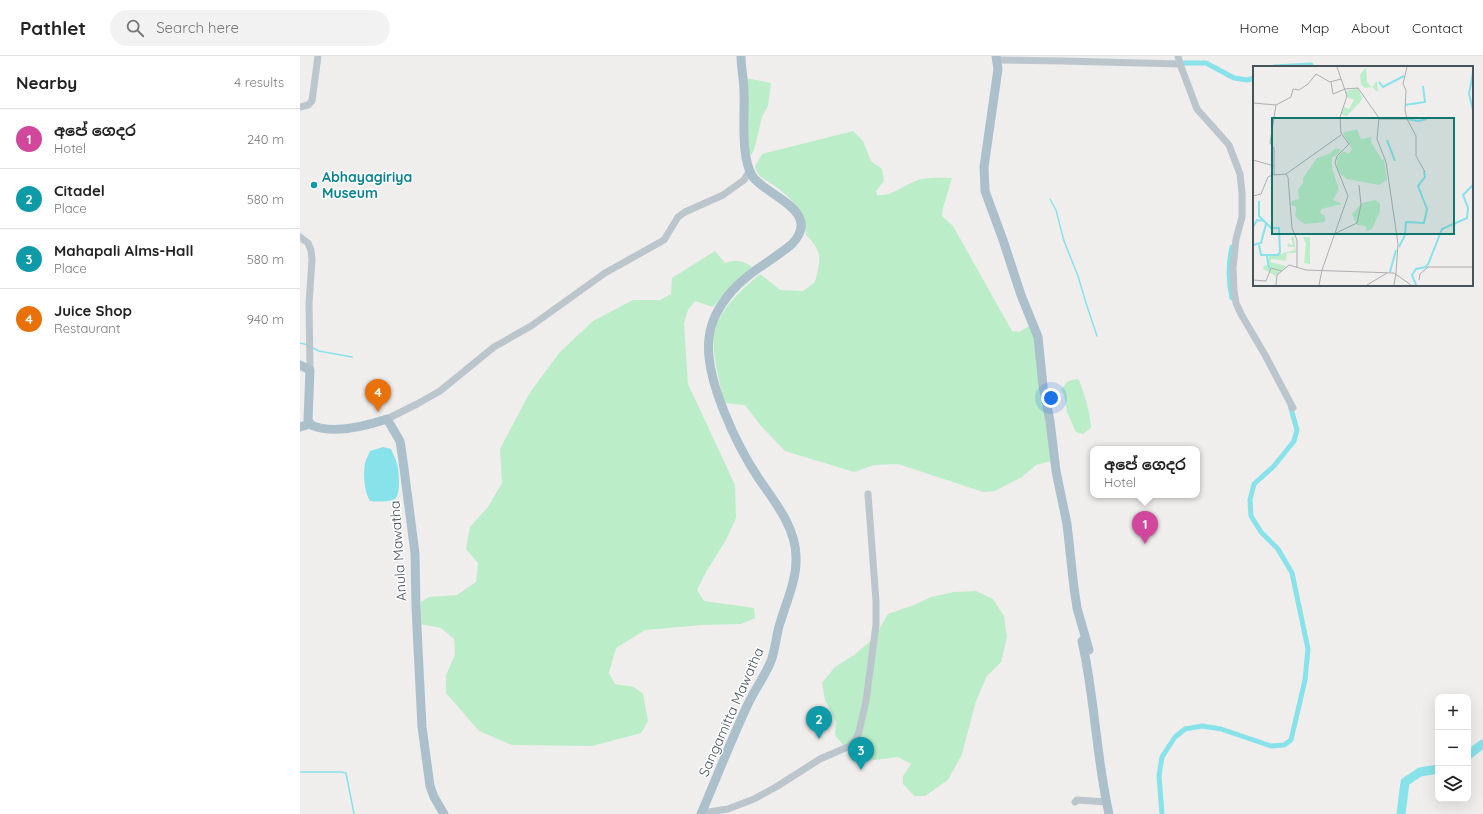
<!DOCTYPE html>
<meta charset="utf-8">
<style>
body{margin:0;font-family:Quicksand,"Noto Sans Sinhala",sans-serif;background:#f2f2f2;color:#222}
.controls{position:absolute;right:12px;bottom:12px;display:grid;overflow:hidden;border-radius:8px;box-shadow:0 4px 16px #0002}
.controls button{width:36px;height:36px;display:grid;place-items:center;padding:0;border:0;border-bottom:1px solid #e0e0e0;background:#fff;color:#222;font:20px sans-serif}
.you{position:absolute;left:751px;top:342px;width:14px;height:14px;margin:-10px;border:3px solid #fff;border-radius:50%;background:#1a73e8;box-shadow:0 0 0 6px #1a73e833}
.badge{display:grid;place-items:center;width:26px;height:26px;border-radius:50%;background:#1b88db;color:#fff;font-size:13px;font-weight:700}
.pin{position:absolute;translate:-50% -33px;filter:drop-shadow(0 1px 2px #0008)}
.pin::after{content:'';position:absolute;top:21px;width:14px;height:12px;background:inherit;clip-path:polygon(0 0,100% 0,50% 100%)}
.popup{position:absolute;left:790px;top:390px;width:110px;height:52px;box-sizing:border-box;display:grid;place-content:center;border-radius:8px;background:#fff;filter:drop-shadow(0 1px 3px #0005);font-size:13px;white-space:nowrap;color:#767676}
.popup b{font-size:15px;color:#222}
.popup::after{content:'';position:absolute;left:50%;top:100%;margin-left:-8px;border:8px solid transparent;border-top-color:#fff}
.list{margin:0;padding:0;list-style:none}
h2{display:flex;justify-content:space-between;align-items:center;height:52px;margin:0;padding:0 16px;font-size:17px}
h2 small{font-size:13px;font-weight:400;color:#767676}
.list li{display:grid;grid-template-columns:26px 1fr auto;gap:12px;align-items:center;box-sizing:border-box;height:60px;padding:0 16px;border-top:1px solid #e0e0e0}
.list b{display:block;font-size:15px;white-space:nowrap}
.list p{margin:0;font-size:13px;white-space:nowrap;color:#767676}
.list em{font-size:13px;font-style:normal;color:#767676}
.icon{flex:none;width:22px;height:22px;fill:none;stroke:currentColor;stroke-width:2;stroke-linecap:round;stroke-linejoin:round}
.map{position:relative;flex:none;width:1183px;height:758px;overflow:hidden}
header{display:flex;align-items:center;gap:24px;box-sizing:border-box;height:56px;padding:0 20px;background:#fff;border-bottom:1px solid #e0e0e0}
header strong{font-size:19px}
nav{display:flex;gap:22px;margin-inline-start:auto;font-size:14px}
.search{width:280px;height:36px;background:#f2f2f2;display:flex;align-items:center;gap:10px;box-sizing:border-box;padding:0 14px;border-radius:22px;color:#767676;font-size:15px}
main{display:flex}
aside{flex:1;background:#fff}
.map>svg:first-child{display:block}
</style>
<header>
<strong>Pathlet</strong>
<div class="search"><svg class="icon" aria-label="search" viewBox="0 0 24 24"><circle cx="10" cy="10" r="6"/><path d="M15 15l6 6"/></svg>Search here</div>
<nav><a>Home</a><a>Map</a><a>About</a><a>Contact</a></nav>
</header>
<main>
<aside>
<h2>Nearby<small>4 results</small></h2>
<ul class="list">
<li><span class="badge" style="background:#d1479c">1</span><div><b>අපේ ගෙදර</b><p>Hotel</p></div><em>240 m</em></li>
<li><span class="badge" style="background:#0f9aa8">2</span><div><b>Citadel</b><p>Place</p></div><em>580 m</em></li>
<li><span class="badge" style="background:#0f9aa8">3</span><div><b>Mahapali Alms-Hall</b><p>Place</p></div><em>580 m</em></li>
<li><span class="badge" style="background:#e8710a">4</span><div><b>Juice Shop</b><p>Restaurant</p></div><em>940 m</em></li>
</ul>
</aside>
<div class="map">
<svg width="1183" height="758" viewBox="0 0 1183 758">
<rect width="100%" height="100%" fill="#f0eded"/>
<!-- green -->
<path fill="#bbedc8" d="M446,22l25,5 -3,23 -6,11 -8,33 -3,5 -2,1z
M553,75l10,10 8,20 11,8 2,12 -8,10 1,4c15,2 27,-10 41,-15 11,-3 22,-2 34,-2l-9,30 -1,8 11,10 59,105 7,1 10,-6 6,10 16,125 -15,4 -14,12 -27,14 -12,1 -85,-28 -24,1 -20,7 -69,-21 -24,-25 -16,-21 -21,-2c-3,-16 -13,-54 -10,-68 5,-26 26,-44 46,-61l20,16 23,1 12,-9c5,-21 9,-30 -9,-47 -2,-25 -14,-37 -34,-51 -9,-6 -13,-6 -17,-17l7,-13z
M415,195l10,12c11,-4 17,-3 27,4l-22,20 -17,20 -18,-6 -7,9 -4,13 4,61 47,101 1,33 -10,22 -20,32 -9,18 7,11 50,7 1,10 -14,6 -39,1 -57,5 -29,18 -7,25 6,11 19,3 9,7 5,27 -7,12 -49,13 -80,-1 -33,-14 -33,-38v-18l9,-20 -1,-16 -13,-11 -21,-4 1,-22 8,-5 28,-2 19,-13 2,-19 -12,-14 4,-22 18,-20 14,-24 -2,-34 29,-55 30,-41 34,-32 40,-21h27l11,-6 1,-16z
M776,323l3,1c6,16 11,31 12,48l-8,6 -7,-2 -9,-20 -3,-18 -3,-4 7,-9z
M676,535l17,8 11,17 3,21 -6,25 -14,14 -11,25 -14,53 -14,26 -23,16h-11l-11,-12v-8l8,-12 -13,-7 -24,3 -24,-7 -15,-18 1,-13 -11,-22 -3,-17 13,-16 19,-12 20,-17 14,-24 26,-9 17,-8 23,-5z"/>
<!-- water -->
<path fill="#88e2ea" d="M83,391l8,2c2,5 5,10 6,15 2,6 4,31 -2,35 -6,3 -18,3 -25,2 -6,-10 -7,-27 -5,-38 1,-4 4,-9 5,-12z"/>
<g fill="none" stroke-linecap="round" stroke-linejoin="round">
<!-- stream -->
<path stroke="#88e2ea" stroke-width="1.5" d="M750,143l6,11 8,31 14,35 8,27 11,33
M0,287l8,2
M13,292l6,3 33,6
M0,716h41l5,1 8,41"/>
<!-- canal -->
<path stroke="#88e2ea" stroke-width="5" d="M879,9l4,-2h23l28,15 13,2 7,-2
M974,11l37,-2
M932,191c-4,18 -4,34 0,51
M862,758l-3,-38 3,-19 13,-20 10,-8 17,-3 19,3 50,17 13,-1 7,-5 14,-60 3,-31 -16,-76 -14,-24 -17,-17 -10,-16 -1,-16 4,-16 20,-18 20,-25 3,-11 -7,-25"/>
<!-- river -->
<path stroke="#88e2ea" stroke-width="9" d="M1168,699l15,-11
M1101,758l4,-32 15,-10 18,-3"/>
<!-- minor -->
<path stroke="#bbc6cc" stroke-width="7" d="M878,0l2,8
M697,4l65,1 118,3 17,45 32,36 11,29 2,19v24l-6,22 -3,29 1,22 2,13 5,11 24,41 28,53
M0,51l8,-2 4,-4 6,-45
M0,181l8,6 3,7 1,10 -3,43 1,67
M87,363l30,-15 23,-13 54,-44 37,-21 74,-53 59,-33 14,-23 7,-5 38,-17 21,-15 6,-10
M775,746l2,-2 29,2
M402,757l26,-4 26,-10 22,-12 44,-28 30,-13 6,-7 3,-7 7,-31 10,-76v-24l-8,-107"/>
<!-- major -->
<path stroke="#acc0cc" stroke-width="9" d="M696,0l2,13 -14,98 1,24 18,49 18,55 17,42 5,49 7,35 6,50 11,53 7,64 3,20 12,42 -7,-9c13,57 14,116 27,173
M0,309l10,5 -2,50 3,5c22,10 55,1 76,-6l13,22 3,20 12,92 1,55 6,119 8,59 4,11 10,17
M0,371l10,-3
M401,758c16,-37 30,-74 47,-110 7,-15 17,-28 23,-43 5,-13 5,-28 10,-41 6,-20 16,-41 15,-63 0,-29 -21,-55 -37,-78 -22,-33 -55,-101 -50,-141 2,-18 10,-32 22,-46 17,-20 41,-31 61,-48 31,-33 -25,-48 -39,-67 -13,-19 -8,-62 -9,-85 0,-12 -3,-24 -3,-36"/>
</g>
<!-- markers -->
<circle fill="#0f9aa8" stroke="#fff" stroke-width="1.5" cx="14" cy="129" r="4"/>
<g text-anchor="middle" stroke-width="3" stroke-linejoin="round" paint-order="stroke">
<!-- culture labels -->
<g font-size="14" font-weight="bold" fill="#0d838f" stroke="#fff" text-anchor="start">
<text x="22" y="126">Abhayagiriya<tspan x="22" dy="16">Museum</tspan></text>
</g>
<!-- street labels -->
<g font-size="14" fill="#45535a" stroke="#fff">
<text transform="translate(98 495) rotate(-94)" y="5">Anula Mawatha</text>
<text transform="translate(431 656) rotate(-66)" y="5">Sangamitta Mawatha</text>
</g>
</g>
<!-- overview -->
<g transform="translate(953 10)">
<rect width="220" height="220" fill="#f0eded"/>
<path d="M113,1l1,15 5,5 5,-6 1,11 -6,-5 -7,1 -4,-4 -1,-9zM105,22l4,9 -1,4 -14,15 -6,-2 3,-7 5,2 5,-9 -7,-3 -1,-6zM104,63l4,10 11,-2 -1,5 11,18 2,-1 3,21 -8,5 -32,-6 -10,-8v-13l6,-7 6,3 3,-5 -9,-16zM83,82l5,2 -5,6 -4,1v11l7,21 -6,11 9,4 -21,5 -1,4 5,3v6l-20,2 -5,-3 -5,-5 1,-9 -5,-2 1,-4 7,-2 -1,-9 5,-7v-5l14,-20 12,-4zM123,134l4,4v7l-8,18 -6,2v-5l-9,-1 -5,-11 10,-11zM38,171h3l2,16h-9l-1,8 -14,-2 -2,3 16,4 -10,10 -13,-7 1,-3 4,-1 1,-10 3,-1 5,1 18,-5 -1,-3h-5l-2,-2 2,-2 4,3zM50,171h7v27l-6,-1 2,-19z" fill="#bbedc8"/>
<path fill="none" stroke="#88e2ea" stroke-width="2" d="M220,6l-4,22 4,16M126,16l4,5 21,-11M152,39l20,-3 -2,-16M154,53l11,2 9,-2M134,74l8,21M0,161l4,-7 8,1M0,179l8,-2 5,-19M6,179l2,10h17l2,-3 -1,-24h-8l-12,-12v-15M146,181l6,-12 1,-13 18,1 3,-14 -9,-23 7,-9 -1,-6M14,190l2,12M137,206l6,-22M163,219l-4,-10 4,-6 10,-2 3,-5 13,-33 25,-11 1,-10 -5,-13 10,-10"/>
<path fill="none" stroke="#acafb2" stroke-width="1" d="M154,1l-4,17 3,6 -1,20 2,9M78,16l2,12 12,-5M91,23l14,-1 21,30 -2,21 9,23 12,82 -2,29M0,37l23,2 15,-8 2,-8 6,1 9,-6 8,-10 14,8 11,-3M126,53h28l9,17v20l9,16M0,94l21,6v9l12,-1 2,3 4,51 5,12v28M21,100v-18l-4,-5 6,-38M33,108l55,-39M0,130l8,-2 7,-17 6,-3M81,168l23,-11 4,-18 -2,-20M69,204l26,-74 -13,-33 2,-7 12,-12 -8,-11 -1,-16 7,-21 -10,-29M0,214l13,1 5,-13 11,3M166,214l1,-6 8,-7h45M23,219l1,-10 12,-10 17,5 88,3 17,12M66,219l3,-15M114,219l20,-12M141,219l2,-12"/>
<path fill="#0f766e" fill-opacity="0.15" stroke="#0f766e" stroke-width="2" d="M19,52h182v116h-182z"/>
<rect width="220" height="220" fill="none" stroke="#45535a" stroke-width="2"/>
</g>
</svg>
<div class="controls">
<button>+</button>
<button>−</button>
<button><svg class="icon" aria-label="layers" viewBox="0 0 24 24"><path d="M12 4l9 5-9 5-9-5zM3 14l9 5 9-5"/></svg></button>
</div>
<div class="you"></div>
<div class="pin badge" style="left:845px;top:488px;background:#d1479c">1</div>
<div class="popup"><b>අපේ ගෙදර</b>Hotel</div>
<div class="pin badge" style="left:519px;top:683px;background:#0f9aa8">2</div>
<div class="pin badge" style="left:561px;top:714px;background:#0f9aa8">3</div>
<div class="pin badge" style="left:78px;top:356px;background:#e8710a">4</div>
</div>
</main>
